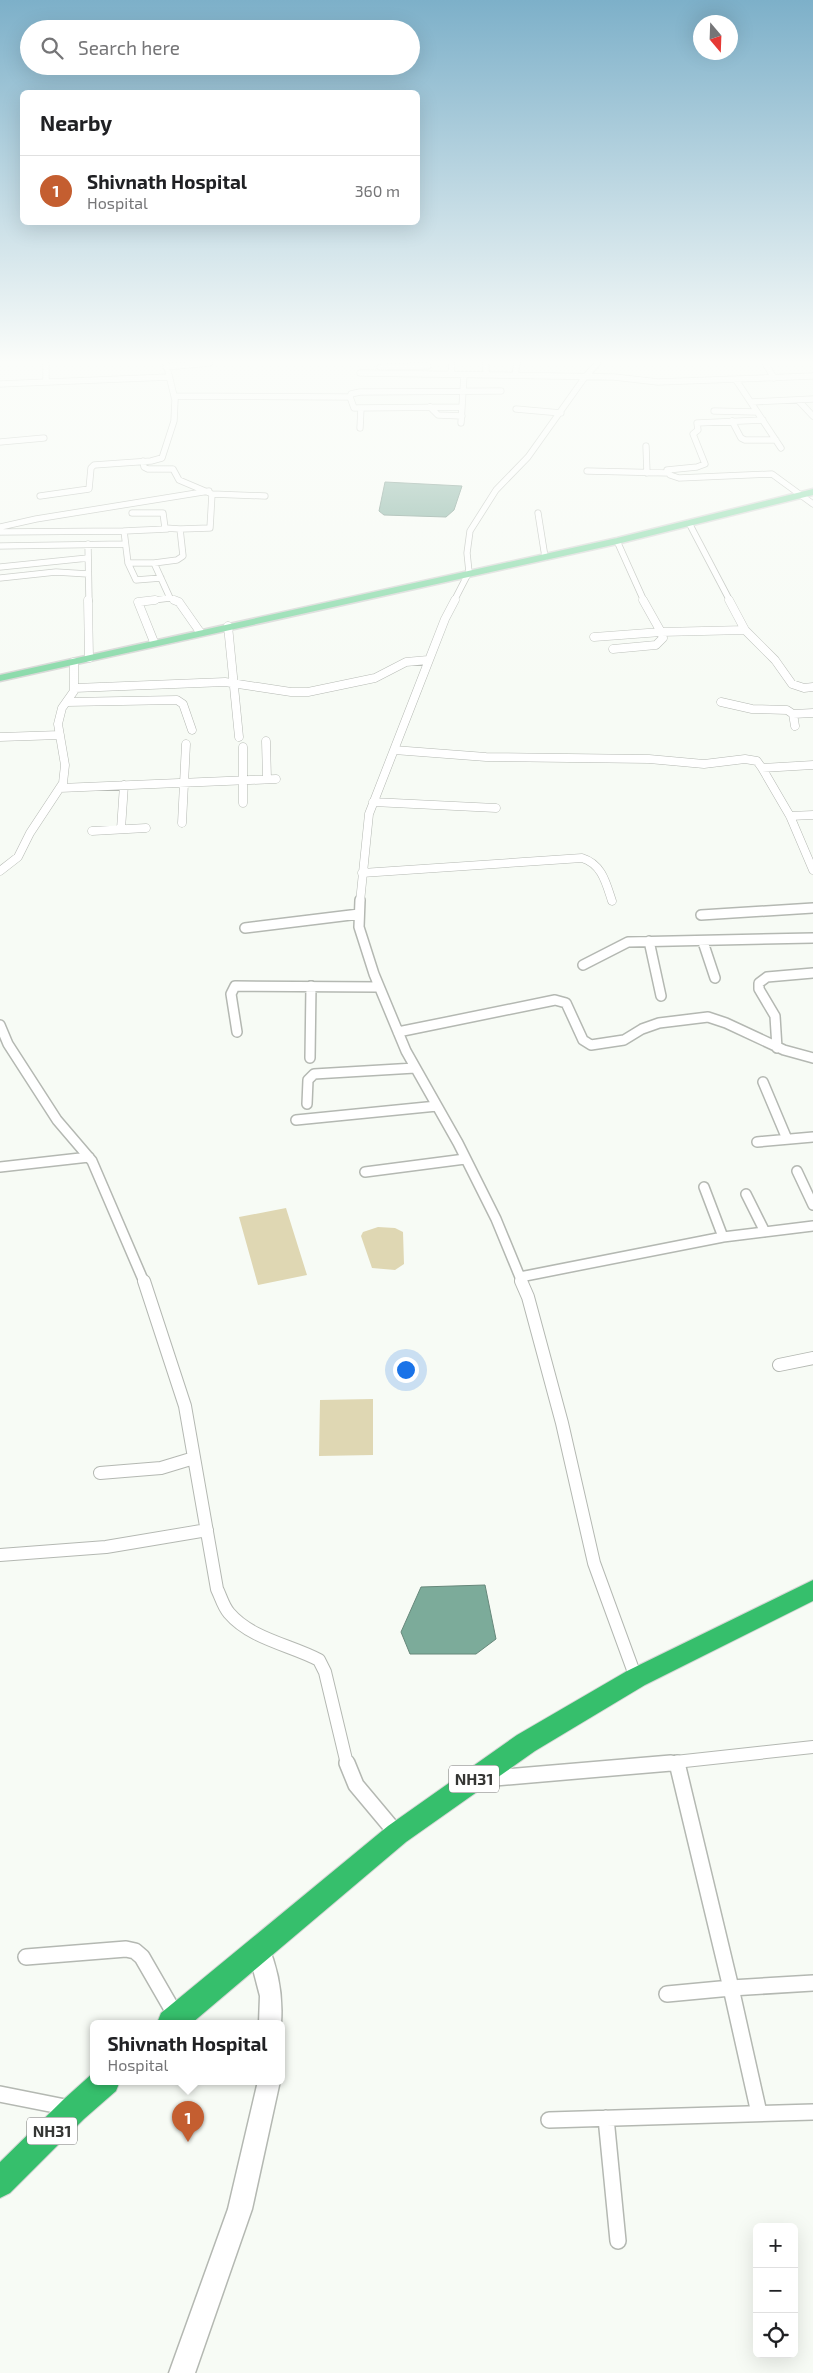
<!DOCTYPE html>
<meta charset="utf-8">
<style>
body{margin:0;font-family:"Exo 2",sans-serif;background:#f6f6f6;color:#202124}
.controls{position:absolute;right:15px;bottom:15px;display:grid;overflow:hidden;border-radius:8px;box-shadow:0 5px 20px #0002}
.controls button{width:45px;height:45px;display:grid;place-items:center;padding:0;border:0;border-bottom:1px solid #e0e0e0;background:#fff;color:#202124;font:25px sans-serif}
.compass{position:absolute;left:693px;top:15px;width:45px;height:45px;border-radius:50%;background:#fff;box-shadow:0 5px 20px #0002;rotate:161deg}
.you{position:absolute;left:405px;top:1369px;width:18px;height:18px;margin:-12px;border:4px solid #fff;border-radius:50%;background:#1a73e8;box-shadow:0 0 0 8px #1a73e833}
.badge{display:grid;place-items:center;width:32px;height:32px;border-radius:50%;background:#c45e30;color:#fff;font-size:16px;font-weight:700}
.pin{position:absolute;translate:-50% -41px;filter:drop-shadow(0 1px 2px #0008)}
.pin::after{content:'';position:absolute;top:26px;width:18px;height:15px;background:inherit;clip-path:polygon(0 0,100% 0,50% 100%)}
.popup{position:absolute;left:90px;top:2020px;width:195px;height:65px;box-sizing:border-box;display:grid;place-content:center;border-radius:8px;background:#fff;filter:drop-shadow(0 1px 4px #0005);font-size:16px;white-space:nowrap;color:#757577}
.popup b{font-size:19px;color:#202124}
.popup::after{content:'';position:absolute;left:50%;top:100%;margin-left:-10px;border:10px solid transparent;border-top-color:#fff}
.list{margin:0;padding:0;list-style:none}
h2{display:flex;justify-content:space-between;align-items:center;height:65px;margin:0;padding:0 20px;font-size:21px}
h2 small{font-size:16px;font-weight:400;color:#757577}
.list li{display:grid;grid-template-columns:32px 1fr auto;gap:15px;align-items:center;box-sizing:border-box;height:70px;padding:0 20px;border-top:1px solid #e0e0e0}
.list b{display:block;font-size:19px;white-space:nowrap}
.list p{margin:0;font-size:16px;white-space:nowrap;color:#757577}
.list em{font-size:16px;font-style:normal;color:#757577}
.icon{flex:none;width:28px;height:28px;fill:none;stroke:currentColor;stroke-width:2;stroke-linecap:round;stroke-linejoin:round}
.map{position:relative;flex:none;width:813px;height:2373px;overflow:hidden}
.search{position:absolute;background:#fff;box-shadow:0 5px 20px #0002;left:20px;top:20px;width:400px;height:55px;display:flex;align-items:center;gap:12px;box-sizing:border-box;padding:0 18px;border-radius:28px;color:#757577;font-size:19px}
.panel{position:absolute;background:#fff;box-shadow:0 5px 20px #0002;left:20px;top:90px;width:400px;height:135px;border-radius:8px}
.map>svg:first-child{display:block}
</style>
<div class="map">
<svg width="813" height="2373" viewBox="0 0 813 2373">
<rect width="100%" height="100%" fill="#f7fbf5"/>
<!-- green -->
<path fill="#dfd7b3" d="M286,1208l21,67 -49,10 -19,-68z
M378,1227l17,1 8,4 1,32 -9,6 -23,-2 -11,-32 2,-4z
M373,1399v56l-54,1 1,-56z"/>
<!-- water -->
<path fill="#7cab9a" stroke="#67887b" d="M385,482l77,4 -8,24 -8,7 -62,-2 -5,-4z
M485,1585l11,54 -20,15h-66l-9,-22 20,-45z"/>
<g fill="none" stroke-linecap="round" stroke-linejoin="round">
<defs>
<path id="street-far4" d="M46,363v19
M486,363v12
M765,363l9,15
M166,367l43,-4
M380,367l48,-1
M360,373l254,4 44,5 155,-6
M451,374l1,-11
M515,375l2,-12
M736,380l45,68
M0,384l169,-7
M175,396l175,1 1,-3 9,-2 141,-1
M350,397l4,11 108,-1
M798,400l15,16
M751,402l62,-3
M430,407l8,8 24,1
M516,409l45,4
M714,411l43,1
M763,420l-66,3 1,7 -5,4 12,30 -8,3 -30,3 3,5 9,3 93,-4 41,30
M732,421l9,17 4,2h31
M461,423l3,-48
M360,428l1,-20
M0,442l44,-4
M646,446l1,27
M143,461l1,6 4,2h25l6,11 33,14 -2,34 -30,1 3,27 -6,4 -23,3
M587,471l82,2
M212,494l53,2
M40,496l49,-7 2,-21 3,-3 57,-4 11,-3 12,-37 1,-21 -9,-37
M132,513h31l2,15 15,1
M538,513l7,44
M689,523l41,78
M0,527l36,-8 173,-28
M124,531l43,-2
M0,532l124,-1 4,32h26l16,35 -25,3
M617,541l27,60
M88,544l1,57
M0,546l125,-2
M128,563l8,17 25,-2
M0,567l88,-9
M0,578l56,-6 32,2
M170,598l7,3
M454,601l15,-29 -2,-19 3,-22 26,-41 32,-33 57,-80 13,-14"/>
<path id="street-far3" d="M88,600l1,58
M174,600l5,2 21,30
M643,600l18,32 84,-2 30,30 17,24 12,4 9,-1
M729,600l16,30
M228,626l11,111
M594,637l67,-5 2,6 -7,7 -43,4
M154,642l-16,-40 17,-2
M75,688l150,-6 66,10h17l67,-14 31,-16 22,-2
M67,702l110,-2 6,4 9,26
M721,702l31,7 35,1 6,4
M795,726l-2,-12 20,-1
M0,737l60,-2
M266,741l1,38
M243,747v56
M394,750l92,7 163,2 55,5 41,-5 12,2 5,7 51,-3
M762,768l28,48 23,54
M60,788l216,-9
M373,802l123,6
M790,816l23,-1
M182,823l4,-79
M121,829l3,-44
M92,831l54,-3
M0,871l18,-14 12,-24 33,-50 2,-18 -7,-41 4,-16 12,-17v-29
M362,873l220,-15c20,6 24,25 30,43
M360,902l9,-88 76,-195 10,-19"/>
<path id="street-far2" d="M360,900l-1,27 15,47 32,77 52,92 38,76 26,63
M701,915l112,-7
M245,928l114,-14
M649,941l12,55
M703,942l12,36
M583,965l45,-23 185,-4
M0,1025l8,19 49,76 35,41 52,121
M237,1032l-6,-38 4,-8 144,1
M398,1032l157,-32 11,3 17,37 8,5 33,-5 18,-11 17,-6 49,-6 18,6 58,27 29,8
M777,1048l-2,-32 -16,-27v-6l8,-6 46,-4
M310,1058l1,-72
M763,1082l24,57
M307,1104l1,-24 6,-6 101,-6
M296,1120l141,-14
M757,1142l56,-5
M0,1167l89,-10
M797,1171l16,34
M365,1172l100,-13
M704,1187l19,50
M746,1194l19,38
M520,1277l203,-40 90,-11"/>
<path id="street-far1" d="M144,1281l41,125 32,183c4,8 6,17 12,24 22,26 62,32 90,47l6,12 22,92
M521,1281l7,16 34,126 32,140 42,115
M779,1365l34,-7
M100,1473l61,-5 33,-10
M0,1555l106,-8 101,-17
M657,1764l156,-17"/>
<path id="street" d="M347,1763l9,22 41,49
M677,1763l54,225 82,-5
M483,1779l188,-16
M26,1957l100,-8 9,2 7,6 34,59
M667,1994l64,-6 28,125
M0,2094l70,14
M606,2118l12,123
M549,2120l264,-8"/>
<path id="secondary" d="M259,1940l8,3c11,25 16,53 14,80h-22l1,-27 -12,-46 3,-7z
M258,2081h22l-28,128 -57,164h-26l59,-164z"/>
<path id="primary" d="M813,489v6l-196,49 -617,137v-6l617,-137z"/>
<path id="highway" d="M813,1580v21l-168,84 -110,66 -129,91 -214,181h-35l4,-10 227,-187 129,-91 110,-64z
M94,2072v9h26l-4,10 -32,28 -74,74 -10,5v-36l64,-63z"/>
</defs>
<!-- street-far4 casing -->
<use href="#street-far4" stroke="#b4b8b2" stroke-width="7"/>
<!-- street-far3 casing -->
<use href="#street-far3" stroke="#b4b8b2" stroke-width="9"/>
<!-- street-far2 casing -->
<use href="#street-far2" stroke="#b4b8b2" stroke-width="12"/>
<!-- street-far1 casing -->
<use href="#street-far1" stroke="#b4b8b2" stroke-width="14"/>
<!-- street casing -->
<use href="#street" stroke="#b4b8b2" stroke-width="18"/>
<!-- secondary casing -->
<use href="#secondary" stroke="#b4b8b2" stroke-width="3"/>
<!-- primary casing -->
<use href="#primary" stroke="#d7d7d6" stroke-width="3"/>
<!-- highway casing -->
<use href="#highway" stroke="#d7d7d6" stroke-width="2"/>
<!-- street-far4 -->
<use href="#street-far4" stroke="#fff" stroke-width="5.5"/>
<!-- street-far3 -->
<use href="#street-far3" stroke="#fff" stroke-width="8"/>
<!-- street-far2 -->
<use href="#street-far2" stroke="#fff" stroke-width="9"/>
<!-- street-far1 -->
<use href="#street-far1" stroke="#fff" stroke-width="12"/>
<!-- street -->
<use href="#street" stroke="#fff" stroke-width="15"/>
<!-- secondary -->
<use href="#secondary" fill="#fff" fill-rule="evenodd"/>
<!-- primary -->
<use href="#primary" fill="#86d9a7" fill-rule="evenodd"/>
<!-- highway -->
<use href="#highway" fill="#36bf6c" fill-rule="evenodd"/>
</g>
<!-- sky -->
<linearGradient id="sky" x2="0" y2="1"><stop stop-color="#7db0c9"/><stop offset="0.52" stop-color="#fbfdfa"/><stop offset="1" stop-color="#fbfdfa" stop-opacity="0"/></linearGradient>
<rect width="813" height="695" fill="url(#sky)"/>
<g text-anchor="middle" stroke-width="4.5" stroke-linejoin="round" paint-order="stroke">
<!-- shield labels -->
<g fill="#fff" stroke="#727271" stroke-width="1">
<rect x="449" y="1765.5" width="50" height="27" rx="4"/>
<rect x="27" y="2117.5" width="50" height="27" rx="4"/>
</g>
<g font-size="16" font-weight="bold" fill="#353634">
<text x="474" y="1785">NH31</text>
<text x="52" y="2137">NH31</text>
</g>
</g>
</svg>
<div class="controls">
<button>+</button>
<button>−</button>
<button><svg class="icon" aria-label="locate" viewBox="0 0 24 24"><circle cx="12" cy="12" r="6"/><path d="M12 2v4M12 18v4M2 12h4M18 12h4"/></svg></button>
</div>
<svg class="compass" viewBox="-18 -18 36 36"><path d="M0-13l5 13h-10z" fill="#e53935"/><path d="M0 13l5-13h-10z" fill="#757577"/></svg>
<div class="you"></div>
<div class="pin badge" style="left:188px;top:2142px">1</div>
<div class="popup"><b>Shivnath Hospital</b>Hospital</div>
<div class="search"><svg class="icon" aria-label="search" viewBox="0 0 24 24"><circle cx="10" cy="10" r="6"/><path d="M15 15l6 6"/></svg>Search here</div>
<section class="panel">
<h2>Nearby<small></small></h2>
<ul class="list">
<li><span class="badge">1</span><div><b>Shivnath Hospital</b><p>Hospital</p></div><em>360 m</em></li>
</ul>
</section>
</div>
